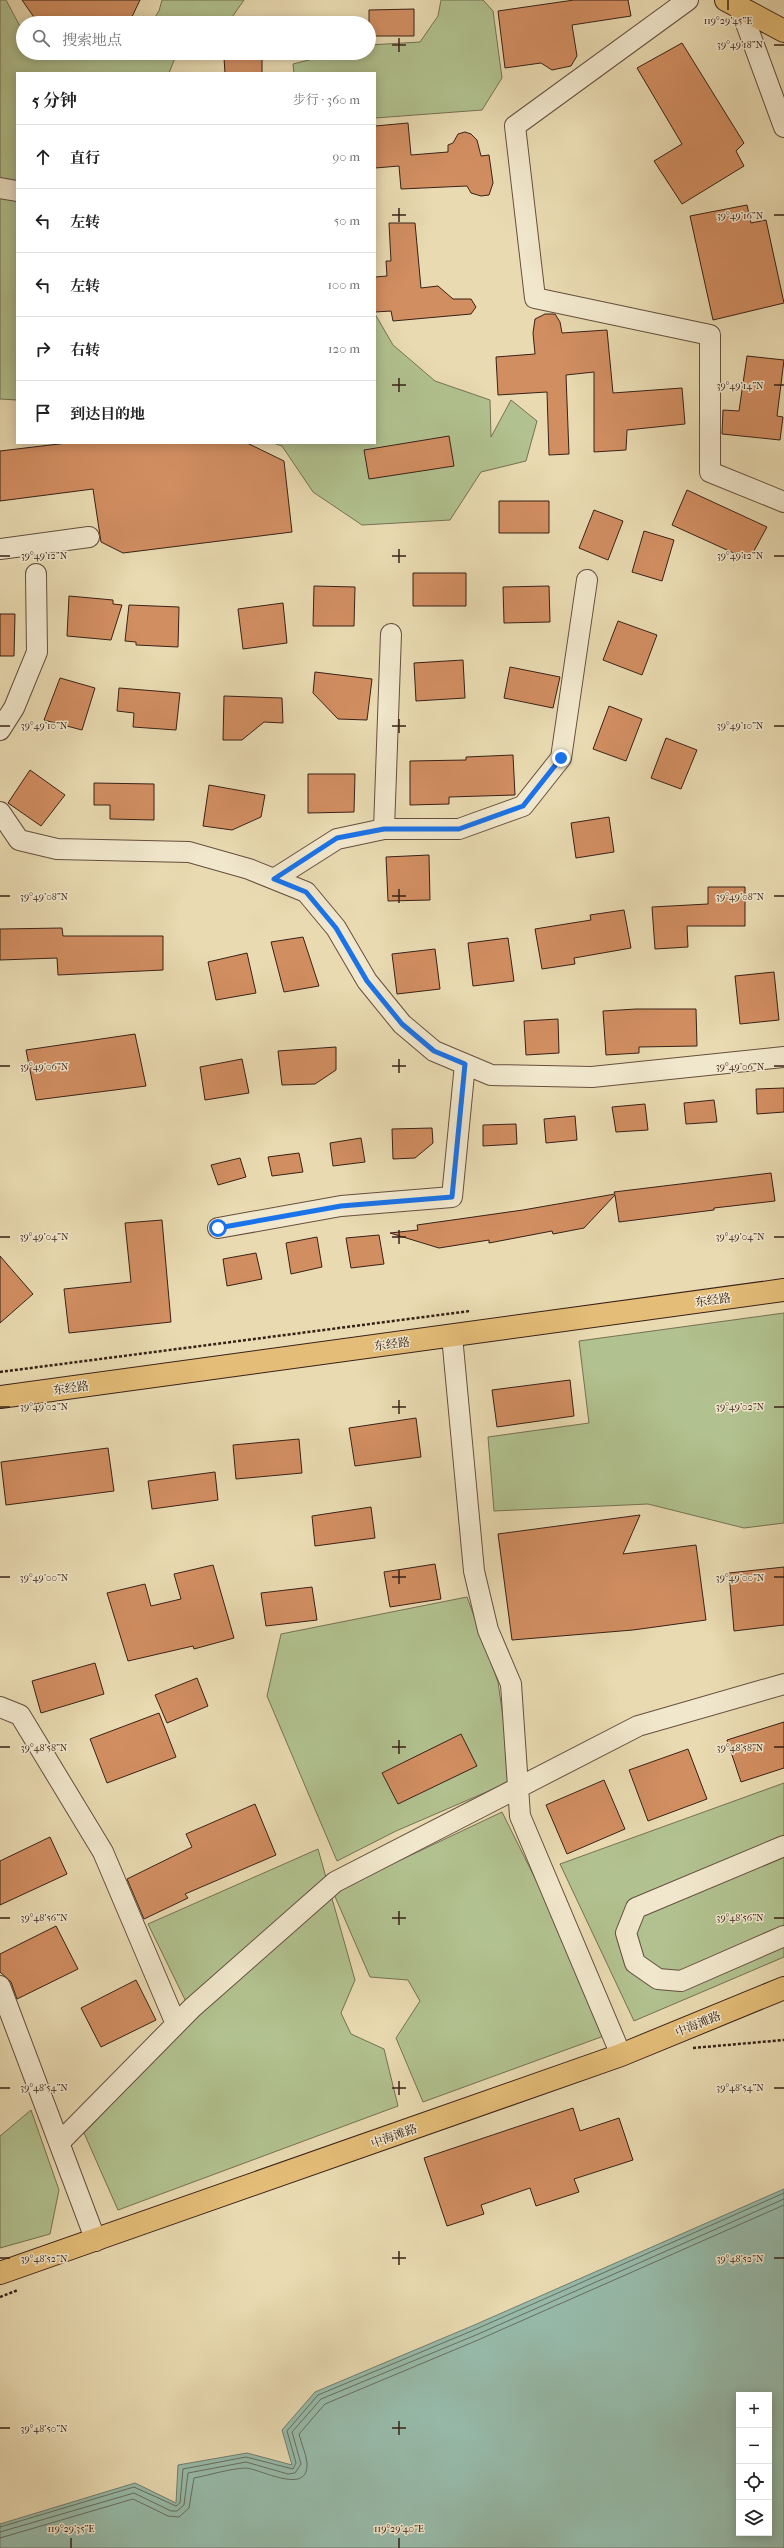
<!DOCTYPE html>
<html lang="zh">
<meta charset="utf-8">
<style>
body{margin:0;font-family:"IM FELL French Canon","Noto Serif SC",serif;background:#f2f2f2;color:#222}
.controls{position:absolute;right:12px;bottom:12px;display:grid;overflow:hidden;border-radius:0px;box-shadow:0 2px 10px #0003}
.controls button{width:36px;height:36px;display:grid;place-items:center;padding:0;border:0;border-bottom:1px solid #e0e0e0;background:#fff;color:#222;font:20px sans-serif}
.stop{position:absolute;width:12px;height:12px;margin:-9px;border:3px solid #1a73e8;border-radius:50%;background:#fff}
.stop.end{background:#1a73e8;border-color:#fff;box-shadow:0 1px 4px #0008}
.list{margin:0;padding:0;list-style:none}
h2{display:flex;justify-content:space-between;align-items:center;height:52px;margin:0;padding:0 16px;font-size:17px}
h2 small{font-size:13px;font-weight:400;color:#767676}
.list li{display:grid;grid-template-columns:26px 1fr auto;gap:12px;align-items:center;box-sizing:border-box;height:64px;padding:0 16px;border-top:1px solid #e0e0e0}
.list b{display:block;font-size:15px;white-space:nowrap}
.list em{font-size:13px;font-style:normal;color:#767676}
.icon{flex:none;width:22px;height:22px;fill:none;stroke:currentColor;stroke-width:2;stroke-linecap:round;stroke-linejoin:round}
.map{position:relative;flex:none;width:784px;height:2548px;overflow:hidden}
.search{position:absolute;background:#fff;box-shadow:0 2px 10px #0003;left:16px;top:16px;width:360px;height:44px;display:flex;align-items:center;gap:10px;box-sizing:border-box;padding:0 14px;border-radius:22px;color:#767676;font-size:15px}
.panel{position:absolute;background:#fff;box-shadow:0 2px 10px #0003;left:16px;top:72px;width:360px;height:372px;border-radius:0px}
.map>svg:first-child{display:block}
</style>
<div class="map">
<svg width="784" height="2548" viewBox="0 0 784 2548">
<rect width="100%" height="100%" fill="#e9dab1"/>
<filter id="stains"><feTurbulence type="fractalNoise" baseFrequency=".005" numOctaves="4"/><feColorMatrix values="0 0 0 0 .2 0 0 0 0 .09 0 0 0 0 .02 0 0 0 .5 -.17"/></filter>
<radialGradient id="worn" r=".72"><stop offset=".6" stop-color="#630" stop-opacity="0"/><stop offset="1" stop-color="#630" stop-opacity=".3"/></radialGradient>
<!-- green -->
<path fill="#b1c18f" stroke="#757153" d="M0,0h6l17,32v21h154l-8,20h-152v327l-17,-1z
M162,0h82l-16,23h-77l8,-12z
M441,0h42l10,11 9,67 -20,32 -107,8v-45h-81l-1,-9 44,-11h32v-8l51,-3 18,-26z
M375,314l18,31 42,36 55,19 1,37 20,-37 26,21 -11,40 -45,11 -31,48 -88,5 -49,-33 -31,-46 -9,-3h102z
M784,1313v210l-40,5 -96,-24 -154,7 -6,-74 101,-14 -10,-82z
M467,1597l31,85 14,99 -116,50 -59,30 -70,-165 14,-62z
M784,1783v174l-150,64 -74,-157z
M502,1812l110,221 -189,69 -27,-64 24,-37 -12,-21 -38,-3 -37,-85z
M318,1849l37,131 -14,33 10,21 33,15 14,57 -280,104 -34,-77 110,-115 -46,-94z
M31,2110l28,80 -9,44 -50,14v-112z"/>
<!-- water -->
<path fill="#97bbaa" stroke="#717d6f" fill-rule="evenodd" d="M784,2189v359h-784v-24l135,-41 41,20 2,-38 69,-12 45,12 -10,-35 33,-38 157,-66zM739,2395h30v138h-30z"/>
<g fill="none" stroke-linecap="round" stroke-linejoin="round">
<!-- shore -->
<path stroke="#686e60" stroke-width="1" d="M0,2527l134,-40 42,19 4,-3 3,-34 63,-12 47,12 3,-6 -9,-32 31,-36 156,-65 310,-137
M0,2532l134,-39 37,18h6l7,-6 4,-32 58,-11 42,12 7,-1 6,-9 -9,-32 29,-33 155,-64 308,-136
M0,2538l133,-39 35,17 11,1 10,-9 5,-30c16,-3 34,-9 51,-10 14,0 64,29 62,-5 -1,-10 -6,-20 -8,-29l26,-30 153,-64 306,-135"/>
</g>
<!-- building -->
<path fill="#d18e61" stroke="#392117" d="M22,0h118l-11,23h-91z
M574,0h54l3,16 -59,9 5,31 -6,10 -19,4 -11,-7 -36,5 -7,-57z
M414,9v27h-45v-26z
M682,43l62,100 -8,8 8,15 -62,38 -28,-43 28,-17 -45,-76z
M224,58l38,1v14h-37z
M408,123l3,32 37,-3v-7l5,-2 5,-9 7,-2 6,2 6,6 4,16 8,-1 4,28 -4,12 -8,1 -10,-3 -4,-7 -66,3 -2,-23 -24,2v-42z
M747,205l4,18 15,-3 18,83 -71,17 -23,-104z
M389,223h26l6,65 17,-2 15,13h18l5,8 -5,7 -78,7 -2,-10 -16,1v-35l12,-1 -1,-15h5z
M545,314h10l5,8 2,11 45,-3 6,63 69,-5 3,36 -58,6 -1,20 -32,2v-80l-28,3 3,79 -20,1 -2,-63 -49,3 -2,-38 39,-3 -2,-21 2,-14z
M747,356l37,4 -7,56 6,1 -3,23 -58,-6 1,-24 16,1z
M449,436l5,30 -85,13 -5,-29z
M67,443h180l37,18 8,71 -169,21 -22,-11 -8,-53 -93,12v-50z
M687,490l80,37 -18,33 -77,-35z
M499,501h50v32h-50z
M594,510l29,11 -15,39 -29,-12z
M644,531l30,9 -12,41 -30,-9z
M413,573h53v33h-53z
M314,586l41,1 -1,39h-41z
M549,586l1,36 -46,1 -1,-36z
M69,596l44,4v4l9,1 -11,35 -44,-4z
M283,603l4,40 -44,6 -5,-40z
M129,605l50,2 -1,40 -42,-2v-3l-11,-1z
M0,614h15l-1,42h-14z
M618,621l39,14 -15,40 -39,-15z
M463,660l2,38 -49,3 -2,-38z
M510,667l50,10 -7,31 -49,-10z
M315,672l57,7 -5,41 -29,-1 -25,-26z
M60,678l35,10 -13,42 -38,-10z
M119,688l61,5 -4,37 -43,-3 1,-14 -17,-2z
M224,696l58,2 1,25 -19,-1 -22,18h-19z
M609,706l33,13 -16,42 -33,-12z
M666,738l31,12 -16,39 -30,-11z
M513,755l2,40 -66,2v7l-39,1v-44l56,-1v-3z
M30,770l35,25 -24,31 -33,-23z
M308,774h47l-1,38 -46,1z
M94,783l60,1v36l-44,-1v-14h-16z
M209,785l56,10 -4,22 -29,13 -29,-4z
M609,817l5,35 -38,6 -5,-35z
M429,855l1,45 -42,1 -2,-44z
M708,887h37v39h-58l1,21 -33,2 -3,-42 56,-3z
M624,910l7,38 -57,10 1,6 -33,5 -7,-40 56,-9 -1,-5z
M62,928l1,8h100v34l-105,5 -1,-17 -57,2v-31z
M303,937l16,49 -35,6 -13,-50z
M508,938l6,43 -41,5 -5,-43z
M435,949l5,40 -43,5 -5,-40z
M247,953l9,40 -40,7 -8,-38z
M774,972l5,48 -39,4 -5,-48z
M636,1009h60l1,37 -58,1v6l-33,2 -3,-44z
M558,1019l1,34 -33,2 -2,-34z
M135,1034l11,52 -110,14 -10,-50z
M336,1047v23l-21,14 -33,1 -4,-34z
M242,1059l7,34 -44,7 -5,-33z
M784,1088v24l-27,2 -1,-25z
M714,1100l3,22 -31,2 -2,-21z
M645,1104l3,26 -32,2 -4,-25z
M575,1116l2,24 -31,3 -2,-24z
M516,1124l1,20 -34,2v-21z
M432,1128l1,15 -18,15 -22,1 -1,-30z
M361,1138l4,24 -32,4 -3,-23z
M299,1153l4,19 -31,4 -4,-19z
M240,1158l6,19 -28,8 -7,-20z
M771,1173l4,28 -61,7v2l-95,12 -4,-27 -31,33 -31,6 -1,-3 -63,12v-3l-50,8 -49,-15 28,-3 -1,-5 106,-15 92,-16 -1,-2z
M162,1220l9,102 -102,11 -5,-44 67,-7 -6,-59z
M379,1235l5,29 -33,4 -5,-30z
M317,1237l5,30 -31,7 -5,-31z
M256,1253l6,26 -35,7 -4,-27z
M0,1256l33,38 -33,29z
M570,1380l4,36 -77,11 -5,-37z
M416,1418l5,39 -66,9 -6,-38z
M299,1439l3,34 -66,6 -3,-34z
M108,1448l6,43 -108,14 -5,-43z
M215,1472l3,28 -66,9 -4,-28z
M371,1507l4,31 -60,8 -3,-30z
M640,1515l-17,39 73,-9 10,75 -73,10 -121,10 -14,-106z
M435,1564l6,35 -51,8 -6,-35z
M213,1565l21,73 -40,11 -1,-3 -65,15 -21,-68 38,-9 6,22 30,-7 -7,-25z
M784,1567v58l-50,6 -5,-58z
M312,1587l5,33 -51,6 -5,-33z
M95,1663l9,31 -63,19 -9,-32z
M197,1678l11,28 -41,17 -12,-28z
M159,1713l17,44 -69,26 -17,-44z
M784,1722v46l-43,14 -14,-42z
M461,1734l16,32 -79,38 -16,-31z
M688,1749l19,50 -59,22 -19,-51z
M604,1780l21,49 -58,25 -21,-49z
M255,1804l21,51 -91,39 3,4 -44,21 -17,-40 65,-32 -6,-13z
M50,1837l17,37 -67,31v-44z
M56,1926l22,43 -61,30 -6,-17 -11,-10v-18z
M136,1980l20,40 -55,27 -20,-39z
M573,2108l7,23 39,-13 14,42 -59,19 5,13 -43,14 -6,-18 -49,17 3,9 -37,12 -23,-68z"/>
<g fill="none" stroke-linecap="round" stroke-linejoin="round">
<defs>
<path id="minor" d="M688,0l-173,126 20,172 175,37v137l74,30
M740,7l44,120
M0,188l17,3
M0,549l89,-12
M0,730l14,-22 23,-56 -1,-78
M0,812l19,28 38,9 132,3 60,17 57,23 30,36 31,53 35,43 32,27 57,24 101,2 192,-20
M384,829l7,-195
M274,879l63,-40 47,-10h75l64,-23 38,-48 26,-178
M218,1228l123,-22 111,-9 13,-133
M452,1336l22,235 14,59 23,54 9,132 101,239
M0,1707l20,8 83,137 73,172
M784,1846l-148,62 -10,25 9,30 23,16 23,2 103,-45
M0,1986l96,255
M60,2142l132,-134 143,-126 303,-156 146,-42"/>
<path id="major" d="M726,0l58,31
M0,1397l784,-107
M0,2273l621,-218 163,-67"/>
</defs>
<!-- minor casing -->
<use href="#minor" stroke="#654f3e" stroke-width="22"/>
<!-- major casing -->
<use href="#major" stroke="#392117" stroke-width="24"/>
<!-- path -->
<path stroke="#392117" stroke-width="2.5" stroke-dasharray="3 2" stroke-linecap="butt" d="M0,1372l470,-61
M693,2048l91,-8
M0,2297l18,-7"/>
<!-- minor -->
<use href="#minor" stroke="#f1e7cc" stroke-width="20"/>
<!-- major -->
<use href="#major" stroke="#e4bd78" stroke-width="22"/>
</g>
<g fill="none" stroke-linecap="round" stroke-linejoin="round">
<!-- route -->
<path stroke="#1a73e8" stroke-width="5" d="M218,1228l123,-22 111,-9 13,-133 -31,-13 -32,-27 -35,-43 -31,-53 -30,-36 -32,-13 63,-41 47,-9h75l64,-23 38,-48"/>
</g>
<!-- ticks -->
<path fill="none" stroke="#392117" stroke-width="1.5" d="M728,0v10M399,38v14M392,45h14M774,45h10M399,208v14M392,215h14M774,215h10M399,378v14M392,385h14M774,385h10M399,549v14M0,556h10M392,556h14M774,556h10M399,719v14M0,726h10M392,726h14M774,726h10M399,889v14M0,896h10M392,896h14M774,896h10M399,1059v14M0,1066h10M392,1066h14M774,1066h10M399,1230v14M0,1237h10M392,1237h14M774,1237h10M399,1400v14M0,1407h10M392,1407h14M774,1407h10M399,1570v14M0,1577h10M392,1577h14M774,1577h10M399,1740v14M0,1747h10M392,1747h14M774,1747h10M399,1911v14M0,1918h10M392,1918h14M774,1918h10M399,2081v14M0,2088h10M392,2088h14M774,2088h10M399,2251v14M0,2258h10M392,2258h14M774,2258h10M399,2421v14M0,2428h10M392,2428h14M71,2538v10M399,2538v10"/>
<g text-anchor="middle" stroke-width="3" stroke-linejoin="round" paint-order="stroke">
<!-- street labels -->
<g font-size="12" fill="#392117" stroke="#f1e7cc">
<text transform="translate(713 1300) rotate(-8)" y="4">东经路</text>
<text transform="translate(392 1344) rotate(-7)" y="4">东经路</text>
<text transform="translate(71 1388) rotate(-8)" y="4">东经路</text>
<text transform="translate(698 2024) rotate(-22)" y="4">中海滩路</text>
<text transform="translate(394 2136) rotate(-20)" y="4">中海滩路</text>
</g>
</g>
<g font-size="10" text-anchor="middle" fill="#392117" stroke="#f1e7cc" stroke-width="3" stroke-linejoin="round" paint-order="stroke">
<text x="728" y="24">119°29'45"E</text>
<text x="740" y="48">39°49'18"N</text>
<text x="740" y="219">39°49'16"N</text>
<text x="740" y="389">39°49'14"N</text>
<text x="44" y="559">39°49'12"N</text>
<text x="740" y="559">39°49'12"N</text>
<text x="44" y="729">39°49'10"N</text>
<text x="740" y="729">39°49'10"N</text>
<text x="44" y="900">39°49'08"N</text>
<text x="740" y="900">39°49'08"N</text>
<text x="44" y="1070">39°49'06"N</text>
<text x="740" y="1070">39°49'06"N</text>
<text x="44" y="1240">39°49'04"N</text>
<text x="740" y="1240">39°49'04"N</text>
<text x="44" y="1410">39°49'02"N</text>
<text x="740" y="1410">39°49'02"N</text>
<text x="44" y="1581">39°49'00"N</text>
<text x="740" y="1581">39°49'00"N</text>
<text x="44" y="1751">39°48'58"N</text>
<text x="740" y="1751">39°48'58"N</text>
<text x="44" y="1921">39°48'56"N</text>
<text x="740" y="1921">39°48'56"N</text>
<text x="44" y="2091">39°48'54"N</text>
<text x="740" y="2091">39°48'54"N</text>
<text x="44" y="2262">39°48'52"N</text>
<text x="740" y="2262">39°48'52"N</text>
<text x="44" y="2432">39°48'50"N</text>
<text x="71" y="2532">119°29'35"E</text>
<text x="399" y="2532">119°29'40"E</text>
</g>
<rect width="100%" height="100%" filter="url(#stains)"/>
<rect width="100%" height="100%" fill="url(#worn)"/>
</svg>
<div class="controls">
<button>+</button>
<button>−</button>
<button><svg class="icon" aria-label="locate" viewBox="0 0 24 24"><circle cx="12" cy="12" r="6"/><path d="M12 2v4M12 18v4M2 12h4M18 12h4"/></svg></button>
<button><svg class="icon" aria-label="layers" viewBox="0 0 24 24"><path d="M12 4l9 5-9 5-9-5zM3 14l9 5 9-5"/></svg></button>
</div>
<div class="stop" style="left:218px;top:1228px"></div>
<div class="stop end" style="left:561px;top:758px"></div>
<div class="search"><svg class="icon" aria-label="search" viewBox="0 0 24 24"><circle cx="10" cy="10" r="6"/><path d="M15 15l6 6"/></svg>搜索地点</div>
<section class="panel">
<h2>5 分钟<small>步行 · 360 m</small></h2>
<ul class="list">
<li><svg class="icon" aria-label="ahead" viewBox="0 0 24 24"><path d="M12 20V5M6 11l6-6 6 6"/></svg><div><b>直行</b></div><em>90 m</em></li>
<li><svg class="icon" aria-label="left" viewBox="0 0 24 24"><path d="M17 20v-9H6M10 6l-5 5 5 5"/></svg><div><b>左转</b></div><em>50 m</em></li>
<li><svg class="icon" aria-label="left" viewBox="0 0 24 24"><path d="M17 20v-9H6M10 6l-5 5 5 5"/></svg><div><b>左转</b></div><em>100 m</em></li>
<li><svg class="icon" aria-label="right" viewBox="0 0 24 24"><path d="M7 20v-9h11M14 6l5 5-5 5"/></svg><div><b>右转</b></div><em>120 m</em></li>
<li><svg class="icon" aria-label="arrive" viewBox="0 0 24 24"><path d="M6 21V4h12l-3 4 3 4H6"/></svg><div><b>到达目的地</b></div></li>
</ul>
</section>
</div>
